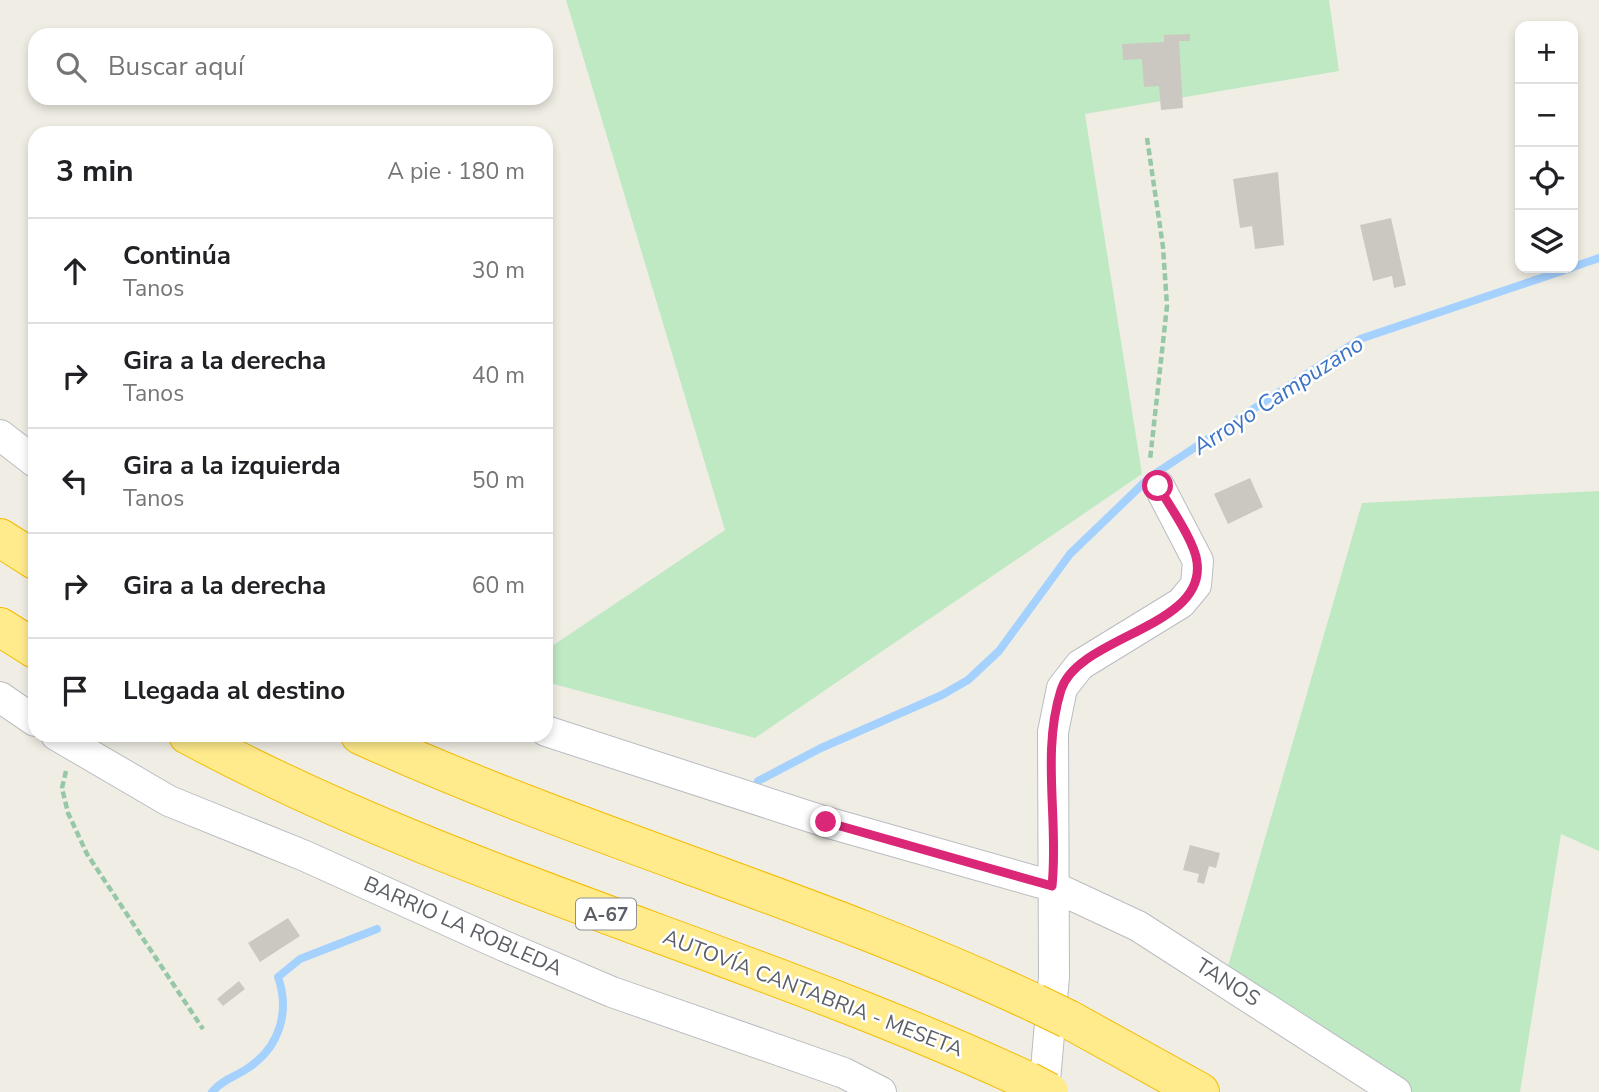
<!DOCTYPE html>
<html lang="es">
<meta charset="utf-8">
<style>
body{margin:0;font-family:"Nunito Sans",sans-serif;background:#f2f2f2;color:#202124}
.controls{position:absolute;right:21px;top:21px;display:grid;overflow:hidden;border-radius:14px;box-shadow:0 4px 10px #0003}
.controls button{width:63px;height:63px;display:grid;place-items:center;padding:0;border:0;border-bottom:2px solid #e0e0e0;background:#fff;color:#202124;font:35px sans-serif}
.stop{position:absolute;width:21px;height:21px;margin:-16px;border:5px solid #db2777;border-radius:50%;background:#fff}
.stop.end{background:#db2777;border-color:#fff;box-shadow:0 2px 7px #0008}
.list{margin:0;padding:0;list-style:none}
h2{display:flex;justify-content:space-between;align-items:center;height:91px;margin:0;padding:0 28px;font-size:30px}
h2 small{font-size:23px;font-weight:400;color:#757577}
.list li{display:grid;grid-template-columns:46px 1fr auto;gap:21px;align-items:center;box-sizing:border-box;height:105px;padding:0 28px;border-top:2px solid #e0e0e0}
.list b{display:block;font-size:26px;white-space:nowrap}
.list p{margin:0;font-size:23px;white-space:nowrap;color:#757577}
.list em{font-size:23px;font-style:normal;color:#757577}
.icon{flex:none;width:38px;height:38px;fill:none;stroke:currentColor;stroke-width:2;stroke-linecap:round;stroke-linejoin:round}
.map{position:relative;flex:none;width:1599px;height:1092px;overflow:hidden}
.search{position:absolute;background:#fff;box-shadow:0 4px 10px #0003;left:28px;top:28px;width:525px;height:77px;display:flex;align-items:center;gap:18px;box-sizing:border-box;padding:0 24px;border-radius:21px;color:#757577;font-size:26px}
.panel{position:absolute;background:#fff;box-shadow:0 4px 10px #0003;left:28px;top:126px;width:525px;height:616px;border-radius:21px}
.map>svg:first-child{display:block}
</style>
<div class="map">
<svg width="1599" height="1092" viewBox="0 0 1599 1092">
<rect width="100%" height="100%" fill="#f0eee4"/>
<!-- green -->
<path fill="#bfe9c3" d="M566,0h763l10,71 -254,43 57,360 -387,264 -209,-56v-32l179,-120z
M1599,491v360l-38,-17 -41,258h-140l-156,-112 138,-477z"/>
<g fill="none" stroke-linecap="round" stroke-linejoin="round">
<!-- stream -->
<path stroke="#a5d1ff" stroke-width="8" d="M1573,267l26,-9
M758,781l63,-33 121,-53 26,-15 31,-29 71,-97 80,-77 210,-138 211,-71
M212,1092c11,-13 23,-15 36,-24 32,-21 42,-57 30,-91l22,-18 77,-30"/>
</g>
<!-- building -->
<path fill="#cbc8c1" d="M1190,34v7h-11l4,67 -22,2 -2,-24 -15,1 -2,-28 -19,1 -1,-16 42,-2v-7z
M1278,172l6,73 -29,4 -3,-23 -12,2 -7,-49z
M1391,218l15,67 -12,3 -2,-12 -19,5 -13,-56z
M1250,478l13,29 -35,17 -14,-30z
M1190,845l30,8 -4,15 -7,-2 -5,18 -7,-2 2,-8 -16,-4z
M288,918l12,18 -40,26 -12,-19z
M239,981l6,8 -22,17 -6,-7z"/>
<g fill="none" stroke-linecap="round" stroke-linejoin="round">
<defs>
<path id="minor" d="M0,435l35,27
M0,697l35,24
M546,731l280,91 226,64 86,40 258,166
M56,735l113,66 136,55 199,90 108,46 232,81 37,19
M1044,1092l10,-115 -1,-245 9,-44 18,-23 101,-62 15,-18 2,-24 -39,-75"/>
<path id="highway" d="M0,538l35,22
M0,627l35,22
M188,735c268,144 565,218 840,346
M360,735c221,101 456,165 675,268
M1068,1019l132,73"/>
</defs>
<!-- minor casing -->
<use href="#minor" stroke="#b9bcc1" stroke-width="32"/>
<!-- highway casing -->
<use href="#highway" stroke="#f4bc00" stroke-width="40"/>
<!-- path -->
<path stroke="#96c8a8" stroke-width="4.5" stroke-dasharray="7 3.5" stroke-linecap="butt" d="M1147,138l16,109 4,59 -17,154
M66,771l-4,17 6,25 19,41 116,175"/>
<!-- minor -->
<use href="#minor" stroke="#fff" stroke-width="30"/>
<!-- highway -->
<use href="#highway" stroke="#ffeb8c" stroke-width="38"/>
<defs>
<path id="highway-bridge" d="M1035,1003l33,16
M1028,1081l21,11"/>
</defs>
<!-- highway-bridge casing -->
<use href="#highway-bridge" stroke="#f4bc00" stroke-width="40" stroke-linecap="butt"/>
<!-- highway-bridge -->
<use href="#highway-bridge" stroke="#ffeb8c" stroke-width="38"/>
</g>
<g fill="none" stroke-linecap="round" stroke-linejoin="round">
<!-- route -->
<path stroke="#db2777" stroke-width="9" d="M826,822l226,64c7,-64 -11,-133 9,-196 17,-54 145,-62 136,-128 -2,-20 -28,-57 -39,-76"/>
</g>
<g text-anchor="middle" stroke-width="5" stroke-linejoin="round" paint-order="stroke">
<!-- shield labels -->
<rect fill="#fff" stroke="#8d9094" stroke-width="2" x="576" y="898.5" width="60" height="31" rx="5"/>
<g font-size="19" font-weight="bold" fill="#5c6066">
<text x="606" y="921">A-67</text>
</g>
<!-- street labels -->
<g font-size="21" fill="#5c6066" stroke="#fff">
<text transform="translate(463 926) rotate(24)" y="7">BARRIO LA ROBLEDA</text>
<text transform="translate(1228 982) rotate(32)" y="7">TANOS</text>
<text transform="translate(813 993) rotate(21)" y="7">AUTOVÍA CANTABRIA - MESETA</text>
</g>
<!-- water labels -->
<g font-size="23" font-style="italic" fill="#3c73c4" stroke="#fff">
<text transform="translate(1278 395) rotate(-33)" y="8">Arroyo Campuzano</text>
</g>
</g>
</svg>
<div class="controls">
<button>+</button>
<button>−</button>
<button><svg class="icon" aria-label="locate" viewBox="0 0 24 24"><circle cx="12" cy="12" r="6"/><path d="M12 2v4M12 18v4M2 12h4M18 12h4"/></svg></button>
<button><svg class="icon" aria-label="layers" viewBox="0 0 24 24"><path d="M12 4l9 5-9 5-9-5zM3 14l9 5 9-5"/></svg></button>
</div>
<div class="stop" style="left:1158px;top:486px"></div>
<div class="stop end" style="left:826px;top:822px"></div>
<div class="search"><svg class="icon" aria-label="search" viewBox="0 0 24 24"><circle cx="10" cy="10" r="6"/><path d="M15 15l6 6"/></svg>Buscar aquí</div>
<section class="panel">
<h2>3 min<small>A pie · 180 m</small></h2>
<ul class="list">
<li><svg class="icon" aria-label="ahead" viewBox="0 0 24 24"><path d="M12 20V5M6 11l6-6 6 6"/></svg><div><b>Continúa</b><p>Tanos</p></div><em>30 m</em></li>
<li><svg class="icon" aria-label="right" viewBox="0 0 24 24"><path d="M7 20v-9h11M14 6l5 5-5 5"/></svg><div><b>Gira a la derecha</b><p>Tanos</p></div><em>40 m</em></li>
<li><svg class="icon" aria-label="left" viewBox="0 0 24 24"><path d="M17 20v-9H6M10 6l-5 5 5 5"/></svg><div><b>Gira a la izquierda</b><p>Tanos</p></div><em>50 m</em></li>
<li><svg class="icon" aria-label="right" viewBox="0 0 24 24"><path d="M7 20v-9h11M14 6l5 5-5 5"/></svg><div><b>Gira a la derecha</b></div><em>60 m</em></li>
<li><svg class="icon" aria-label="arrive" viewBox="0 0 24 24"><path d="M6 21V4h12l-3 4 3 4H6"/></svg><div><b>Llegada al destino</b></div></li>
</ul>
</section>
</div>
